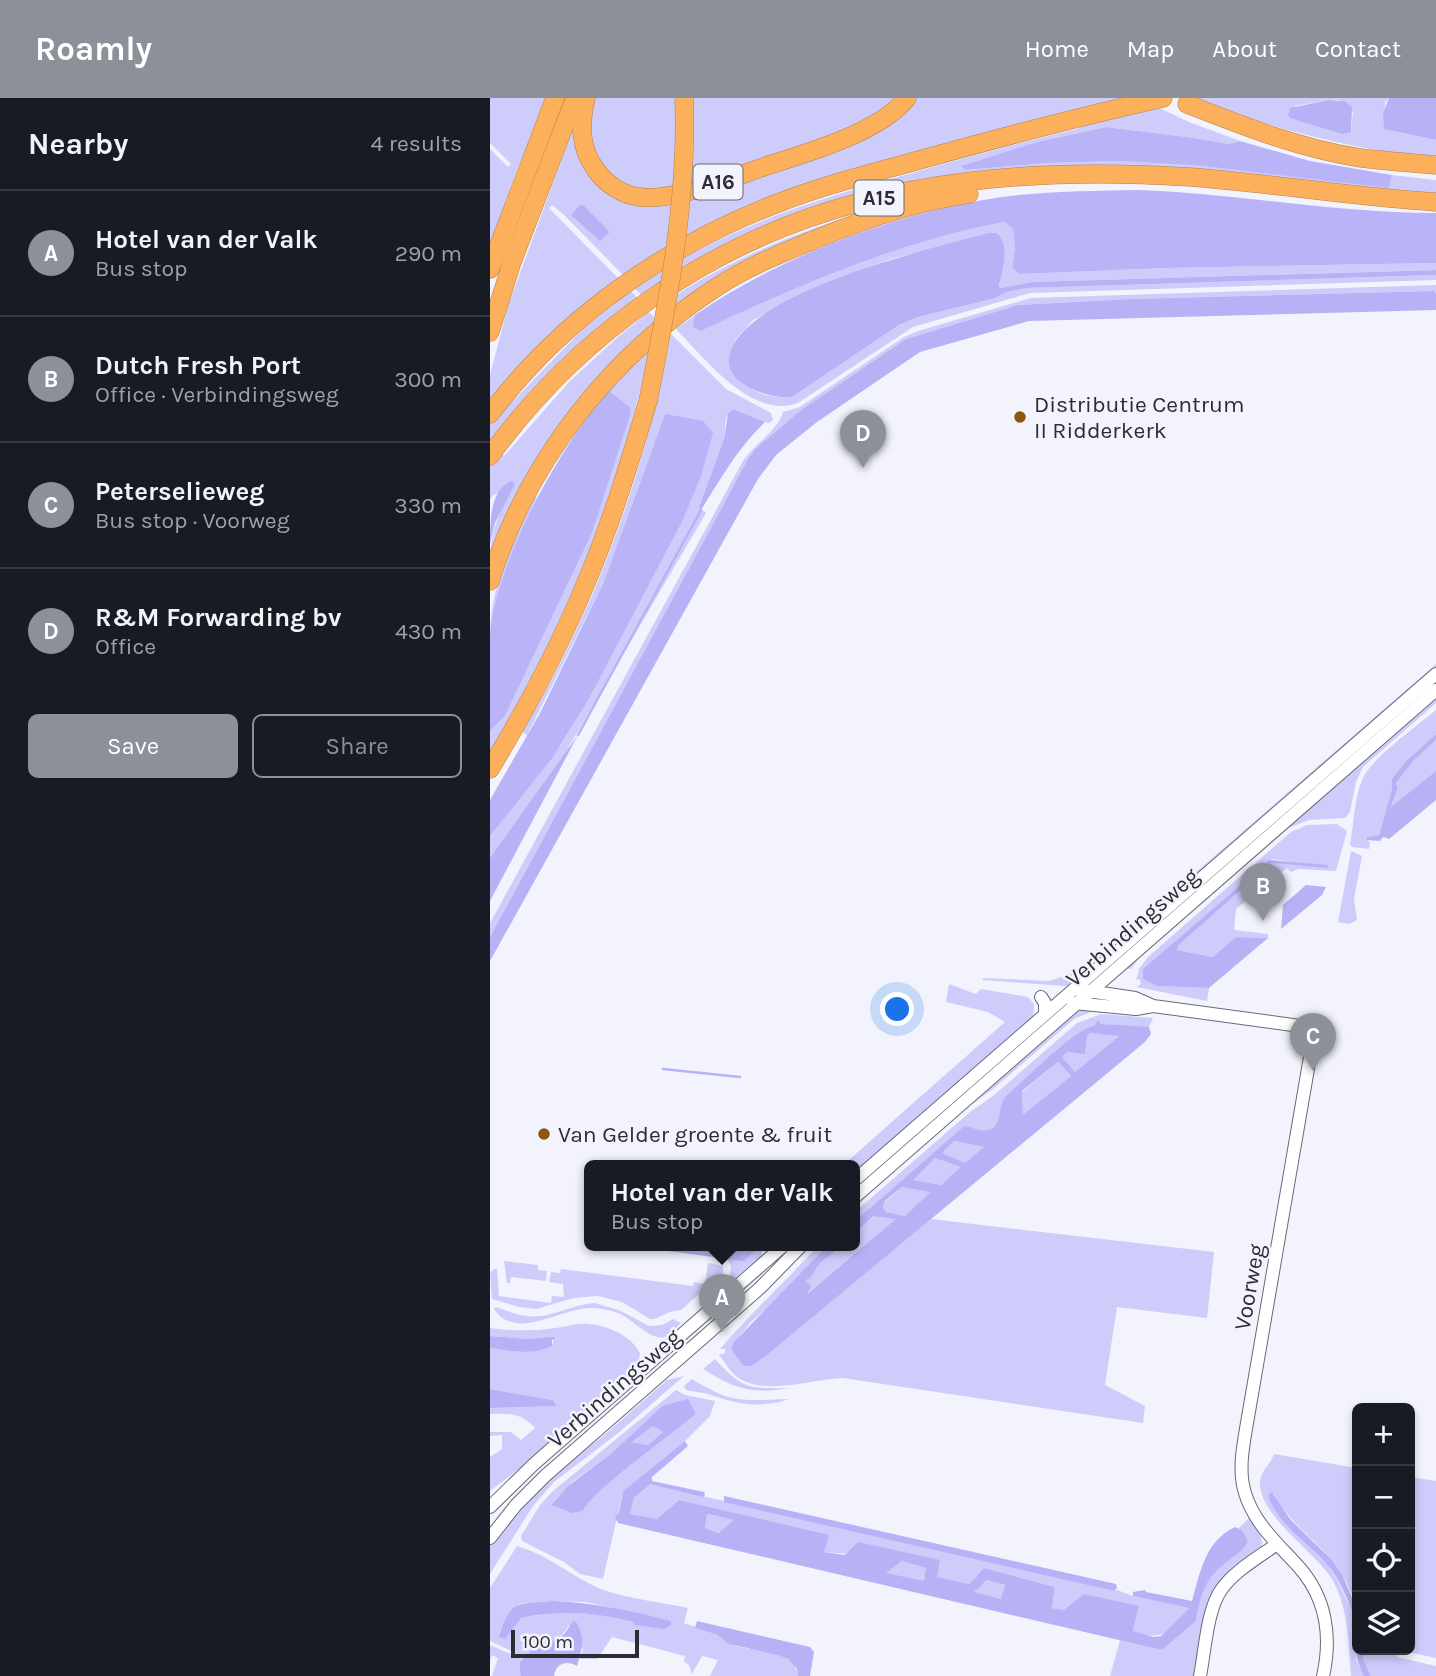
<!DOCTYPE html>
<meta charset="utf-8">
<style>
body{margin:0;font-family:Karla,sans-serif;background:#20242c;color:#f1f3f6}
.controls{position:absolute;right:21px;bottom:21px;display:grid;overflow:hidden;border-radius:10px;box-shadow:0 4px 10px #0003}
.controls button{width:63px;height:63px;display:grid;place-items:center;padding:0;border:0;border-bottom:2px solid #363941;background:#171b24;color:#f1f3f6;font:35px sans-serif}
.scale{position:absolute;left:21px;bottom:18px;width:128px;box-sizing:border-box;padding-left:7px;border:4px solid #2d2c33;border-top:0;font-size:19px;line-height:24px;white-space:nowrap;color:#2d2c33;-webkit-text-stroke:5px #f3f3fd;paint-order:stroke}
.you{position:absolute;left:408px;top:912px;width:24px;height:24px;margin:-18px;border:5px solid #fff;border-radius:50%;background:#1a73e8;box-shadow:0 0 0 10px #1a73e833}
.badge{display:grid;place-items:center;width:46px;height:46px;border-radius:50%;background:#8c9099;color:#fff;font-size:23px;font-weight:700}
.pin{position:absolute;translate:-50% -58px;filter:drop-shadow(0 2px 4px #0008)}
.pin::after{content:'';position:absolute;top:37px;width:24px;height:21px;background:inherit;clip-path:polygon(0 0,100% 0,50% 100%)}
.popup{position:absolute;left:94px;top:1062px;width:276px;height:91px;box-sizing:border-box;display:grid;place-content:center;border-radius:10px;background:#171b24;filter:drop-shadow(0 2px 5px #0005);font-size:23px;white-space:nowrap;color:#9ea1a6}
.popup b{font-size:26px;color:#f1f3f6}
.popup::after{content:'';position:absolute;left:50%;top:100%;margin-left:-14px;border:14px solid transparent;border-top-color:#171b24}
.list{margin:0;padding:0;list-style:none}
h2{display:flex;justify-content:space-between;align-items:center;height:91px;margin:0;padding:0 28px;font-size:30px}
h2 small{font-size:23px;font-weight:400;color:#9ea1a6}
.list li{display:grid;grid-template-columns:46px 1fr auto;gap:21px;align-items:center;box-sizing:border-box;height:126px;padding:0 28px;border-top:2px solid #363941}
.list b{display:block;font-size:26px;white-space:nowrap}
.list p{margin:0;font-size:23px;white-space:nowrap;color:#9ea1a6}
.list em{font-size:23px;font-style:normal;color:#9ea1a6}
.actions{display:flex;gap:14px;padding:21px 28px}
.actions a{flex:1;padding:16px 0;border:2px solid #8c9099;border-radius:10px;text-align:center;font-size:24px;color:#8c9099}
.actions .main{background:#8c9099;color:#fff}
.icon{flex:none;width:38px;height:38px;fill:none;stroke:currentColor;stroke-width:2;stroke-linecap:round;stroke-linejoin:round}
.map{position:relative;flex:none;width:946px;height:1578px;overflow:hidden}
header{display:flex;align-items:center;gap:42px;box-sizing:border-box;height:98px;padding:0 35px;background:#8c9099;color:#fff}
header strong{font-size:33px}
nav{display:flex;gap:38px;margin-inline-start:auto;font-size:24px}
main{display:flex}
aside{flex:1;background:#171b24}
.map>svg:first-child{display:block}
</style>
<header>
<strong>Roamly</strong>
<nav><a>Home</a><a>Map</a><a>About</a><a>Contact</a></nav>
</header>
<main>
<aside>
<h2>Nearby<small>4 results</small></h2>
<ul class="list">
<li><span class="badge">A</span><div><b>Hotel van der Valk</b><p>Bus stop</p></div><em>290 m</em></li>
<li><span class="badge">B</span><div><b>Dutch Fresh Port</b><p>Office · Verbindingsweg</p></div><em>300 m</em></li>
<li><span class="badge">C</span><div><b>Peterselieweg</b><p>Bus stop · Voorweg</p></div><em>330 m</em></li>
<li><span class="badge">D</span><div><b>R&amp;M Forwarding bv</b><p>Office</p></div><em>430 m</em></li>
</ul>
<div class="actions"><a class="main">Save</a><a>Share</a></div>
</aside>
<div class="map">
<svg width="946" height="1578" viewBox="0 0 946 1578">
<rect width="100%" height="100%" fill="#f3f3fd"/>
<!-- green -->
<path fill="#ceccfb" fill-rule="evenodd" d="M0,0h59l-32,72 -27,75v-96l18,18 3,-3 -21,-21z
M104,0h304c-9,6 -17,14 -26,19 -39,21 -195,80 -235,72 -29,-6 -47,-37 -47,-64 0,-9 2,-18 4,-27z
M424,0h224l51,24 51,19 -12,3 -33,-6 -89,-11 -69,15 -77,24 6,4 81,-7 74,-2 82,5 186,21 3,-12 44,5v15l-296,-27 -280,28 -216,101 -9,-8c80,-57 166,-85 259,-111 62,-18 124,-35 186,-50l-3,-16 -249,71 -201,96 -63,-64 -12,-10 -3,3 70,71 -119,112 11,12 71,-73 49,-39 8,9 -147,141 12,15 66,-75 49,-45 30,-24 12,12 -49,46 -122,197c0,-34 7,-51 23,-80l-20,8 -3,5v-125l18,-69 69,-188 42,78 104,-10z
M706,0h193l-4,5 -1,26 52,11v20c-82,-12 -163,-29 -240,-62zM838,2h11l14,12 -2,20 -57,-26z
M413,103l-238,117 -9,-10c76,-52 158,-84 247,-107z
M515,124l8,6 2,19 -3,21 8,6 148,-6 268,-5v7l-404,12 -32,6c-3,-16 13,-42 -3,-55l-8,1 -101,26 -72,27 -63,33 -17,19 -7,17c16,30 25,43 63,41l107,-72 19,-8 78,-19 10,-6 21,-4 409,-13v5l-406,13 -117,34 -115,76c-46,17 -93,-44 -122,-74l19,-14 -3,12 9,4c94,-44 202,-91 304,-109z
M946,187v9h-2l-2,-3 -302,8 -112,6 -112,34 -105,71 -46,39 -7,10 -258,478v-14l253,-462c12,-18 34,-29 40,-49l17,-5 104,-70 14,-6 113,-33z
M181,236l55,55 45,24 2,7 -4,3 -4,-1 -32,-13 -7,9 -2,21 -25,68 7,6 -153,261 -63,84v-22l71,-91 27,-44 94,-179 5,-17 -22,-91 -62,170 -76,151 -5,-3c74,-122 122,-258 149,-398z
M160,250c-23,107 -59,210 -107,307 -16,34 -32,68 -53,99v-23l15,-15 87,-183 39,-120 -1,-6 -22,-17z
M48,398l-35,81 -13,57c0,-47 23,-92 42,-133z
M946,566v5l-339,296 -7,-1z
M946,600v5l-73,64 -7,15 -6,30 -5,6 -36,2 -23,9 -145,126 -10,14 -9,-1z
M946,612v24l-31,28 -13,17v10l-13,46 -12,2 -1,3 4,2 -1,7 -17,-2 -2,-3c4,-20 4,-47 13,-66 9,-20 54,-52 73,-68z
M946,642v31l-45,37 7,-20 -2,-5 18,-23z
M847,726l10,7 -11,40 -37,-2 -8,3 -4,-4 -51,41 -2,21 34,4v4l-32,-1 -22,20 -37,-7 2,-5 92,-82 57,4 -56,-8 -129,111 14,16 52,2 -2,13 -70,-14 4,-3 -1,-5 -4,1 3,-9 -1,-1 10,-13 143,-125 16,-7z
M861,753l11,5 -8,43 3,21 -8,4 -11,-2z
M590,873h9l-17,14 -6,1 -83,-6v-2l66,3z
M459,886l27,10 5,-5 47,8 6,7 -1,13 -178,159v-10h-13l163,-144 -17,-10 -42,-10z
M591,911l14,1 -21,9 -82,71 -26,18 -111,97v-5l127,-111 21,-13z
M611,916l52,4 -4,9 -3,1 -45,-4 -3,-3c-8,13 -30,18 -40,28 -17,17 -37,36 -56,54 -1,13 -4,29 -22,27 -6,-1 -10,-4 -16,-4l-109,95v-9l115,-100 23,-16 84,-73z
M600,935l30,2 -45,37 -14,-15 6,-5 18,1 2,-16z
M568,964l13,14 -48,40 -1,-24z
M464,1043l31,6 -20,16 -24,-10z
M445,1060l27,9 -21,18 -29,-5z
M412,1089l29,4 -26,25 -19,-4 -3,-5 2,-5z
M386,1117l18,3 2,2 -90,74 5,-7 -2,-4 -4,-1c6,-5 8,-9 12,-15 6,-8 17,-13 24,-21h14v-13z
M441,1121l283,33 -7,66 -90,-11 -12,78 40,21 -2,17 -300,-45c-30,1 -81,19 -107,-2 -8,-7 -11,-14 -17,-21l6,-2v-4h-5c31,-36 66,-68 98,-103h9l-45,49 -30,26 -20,24 -1,4 21,17z
M267,1148l5,5 -1,5 -54,45 -3,-3 26,-22 1,-11 -5,-7 18,2z
M14,1163l34,4v5l9,1 -1,10 -35,-4 -1,6h-3z
M218,1165l15,3v7l-42,37 -11,2 -15,7h-5l-28,-17 -24,-6 -24,2 -38,11 -17,-2 -27,-8 -2,-26 4,-4h3l2,27 52,7 1,-7 12,1 -1,-13 -14,-2 2,-10 9,1 1,-4 132,17 1,-4 11,2z
M105,1205l26,8 28,15 13,-1 11,-6 8,4c-4,4 -11,12 -16,14 -14,4 -32,-17 -43,-22 -10,-5 -21,-7 -32,-7 -29,0 -75,34 -96,1l2,-2c15,5 28,11 44,9 19,-2 35,-12 55,-13z
M87,1226c22,-2 52,8 63,29l-2,13 -105,92 -43,33v-34l12,-8v-14l-12,1v-4h21l10,8 14,-12c-13,-15 -27,-15 -45,-14v-6l65,-2 -2,-6 -63,-11v-41c19,3 44,8 62,-2l2,-8 -27,1 -37,-3v-8c30,4 58,3 87,-4z
M225,1261c29,31 32,29 73,29 -36,7 -55,0 -85,-19z
M194,1278l-67,58 -63,48 -21,24 -43,68v-28l28,-36 46,-45 38,-28 65,-57z
M202,1281c42,26 51,21 97,20 -28,10 -54,5 -81,-5 -7,-2 -15,-2 -22,-4l-2,-4z
M186,1292l9,5 30,6 -5,15 -25,25 -62,50 -20,88 -23,-5 -16,-12 -42,-21 -1,-5 19,-31 13,-14zM198,1302l8,14c-22,19 -104,77 -113,97 -12,3 -21,-1 -32,-7l21,-22 41,-30 49,-46z
M163,1328l10,6 -15,13 -16,-3z
M784,1356l83,14v142c-5,-17 -13,-36 -25,-50 -20,-23 -44,-39 -58,-66h-5l8,19 51,52 9,14 15,33 3,15 1,33 8,16h-13c-3,-33 -2,-71 -21,-100 -18,-26 -71,-61 -70,-94 0,-11 11,-18 14,-28z
M920,1379l26,4v177l-37,-8h11z
M160,1386l464,107 3,-1 16,6 57,11v3c-25,22 -23,31 -57,22l6,-26 -75,4 -12,-2 3,-21 -71,-19 -15,16 -33,-7 4,-16 -116,-9 4,-16 -149,-36 -22,19 -27,-5 4,-16z
M217,1416l28,6 -15,13 -15,-5z
M760,1419c6,11 16,21 10,33l-32,27 -35,99h-83l10,-36 42,10 34,-29c4,-26 9,-43 31,-59 8,-6 16,-11 21,-20l-9,-14z
M27,1448c30,8 55,31 84,43 27,10 59,13 87,19l-4,15c10,4 22,6 32,11 4,2 8,7 13,9 20,11 65,2 69,33h-88l8,-16 -16,-4 -10,18 -3,-9 -5,-3 1,-6 -73,-19 -15,22h-17l3,-10 -14,-24c-8,19 -32,19 -45,32l-34,-16v-53zM62,1503l34,1 85,19 -38,1 -27,-7 -46,-3 -39,6 -7,6 5,-20z
M412,1463l24,7 -2,14 -39,-9z
M498,1482l17,5 -4,15 -28,-8z
M0,1547l32,14 -3,10 2,7h-29l6,-18 -6,-3 -2,6z
M873,1552l15,2v-2h20l-1,7 39,9v10h-65l-8,-17z"/>
<!-- forest -->
<path fill="#b9b4f8" d="M616,29l89,11 33,6 12,-3 70,20 82,14 -3,13 -186,-22 -82,-5 -74,2 -81,7 -6,-4 77,-24z
M650,92c99,4 197,23 296,23v50l-268,5 -148,6 -8,-6 3,-21 -2,-18 -8,-7c-102,18 -210,65 -304,109l-9,-4 3,-12c85,-59 204,-103 307,-118 45,-6 92,-6 138,-7z
M118,292l22,17 1,6 -39,120 -87,183 -15,15c0,-32 0,-65 0,-97 8,-78 69,-184 118,-244z
M175,316l38,7 10,12 -12,43 -19,46 -94,179 -35,56 -63,79v-36l50,-87 63,-129z
M206,1148l23,3v-3l39,2 -14,12 -100,-13z"/>
<!-- water -->
<path fill="#b7b2f5" fill-rule="evenodd" d="M899,0h47v42l-52,-11 -1,-16z
M838,2l16,1 8,6 -1,25 -9,2 -52,-16 -2,-3 2,-7z
M90,107h3l25,25 1,3 -9,8 -29,-26z
M499,135h8c14,12 5,37 2,53l2,2 31,-6 404,-12v5l-409,13 -21,4 -10,6 -78,19 -19,8 -107,72c-19,1 -40,-5 -55,-18 -8,-8 -10,-18 -6,-29 23,-60 198,-101 258,-117z
M943,193l3,3v16l-407,11 -109,31 -103,70 -41,33 -18,24 -268,482v-24l258,-478 7,-10 46,-39 105,-71 112,-34 112,-6z
M243,311l32,13c-27,26 -44,56 -64,88l-2,-3 25,-68 4,-25z
M22,383l3,3 -20,39 -5,21c0,-23 0,-55 22,-63z
M946,636v6l-22,20 -18,23 2,5 -7,19 45,-36v29l-47,39 -6,-2 -3,4 -14,-1 1,-3 12,-2 13,-46v-10l13,-17z
M88,637l-88,166v-43z
M780,762l58,5v3l-57,-5 -92,82 -2,5 36,7 23,-20 32,1 -59,50 -52,-2 -14,-7v-10z
M816,787l20,2 -4,8 -41,34 2,-24z
M608,922l3,4 48,3 2,7 -6,8 -377,312 -16,12h-8l-13,-17 2,-6 94,-97h14c-7,8 -18,13 -24,21 -4,7 -5,10 -12,15l4,1 2,4 -4,7 89,-75 -22,-3 -19,17v-12l109,-95c6,0 10,3 16,4 24,3 17,-22 25,-33 20,-17 69,-68 89,-71zM600,935l29,3 -44,36 -13,-15 5,-5 18,2 2,-17zM568,964l13,14 -48,39 -1,-24zM464,1043l30,6 -19,16 -23,-10zM445,1060l26,9 -20,18 -28,-5zM412,1089l28,5 -25,24 -19,-4 -3,-5 2,-6z
M0,1238l37,3 27,-2 1,2 -3,1v6c-18,10 -43,5 -62,2z
M0,1291l63,11 3,6 -66,2z
M198,1301l8,15c-21,18 -105,78 -113,97l-11,2 -21,-8 17,-19 45,-34 49,-46zM163,1328l10,6 -15,13 -16,-3z
M195,1343l3,5 -36,31v4l52,11 1,3 -2,2 -53,-13 -16,14 -4,16 27,5 22,-19 150,35 -5,17 21,3 13,-13 82,18 -3,17 32,7 15,-16 71,19 -3,21 12,2 20,-16 55,12 -6,25 21,6 7,-1 29,-28 -57,-12v-4l12,-2 1,2 46,9c8,-28 13,-60 43,-74l7,3 6,12c-5,9 -13,14 -21,20 -22,16 -27,34 -31,59l-34,29 -544,-127 -3,-5 4,-6 4,-21zM217,1417l1,-1 26,6 -15,13 -14,-5zM412,1463l24,7 -2,13 -38,-8zM497,1482l18,5 -4,14 -27,-7z
M782,1394l18,27 42,41 10,14 15,36v40h6v9l8,17h-7c-10,-18 -7,-28 -9,-47 -1,-17 -10,-36 -18,-51 -18,-31 -58,-48 -69,-83z
M234,1398l392,88 1,4 -3,3 -390,-89z
M62,1503c41,1 79,10 119,20v4l-6,4 -30,-4 -2,-3c-38,-10 -74,-12 -112,-4l-16,21 -6,-2c12,-38 16,-32 53,-36z
M83,1523l3,1c10,15 6,28 1,44 -10,-6 -21,-3 -23,10h-33c-9,-26 26,-29 42,-41 4,-3 6,-9 10,-14z
M207,1523l113,26 4,5 -4,24h-12l-1,-7 -9,-10 -10,-4 -49,-11 -13,-10 -21,-6z"/>
<g fill="none" stroke-linecap="round" stroke-linejoin="round">
<!-- stream -->
<path stroke="#b7b2f5" stroke-width="2.5" d="M88,637l123,-225
M173,971l77,8
M151,1148l103,14"/>
<defs>
<path id="secondary" d="M585,891l60,9 18,8 162,22 -68,395c-4,23 -9,48 -2,70 9,30 32,50 53,73 28,31 34,70 25,110
M551,899l4,6v11
M583,905l63,6 17,-3
M365,1082l581,-506
M365,1099l581,-507
M0,1409l44,-43 249,-218
M0,1440l26,-33 29,-29 215,-188 41,-42
M710,1578c5,-25 7,-66 21,-86 13,-19 38,-33 56,-46"/>
<path id="highway" d="M96,0c-6,26 -7,49 10,72 10,14 26,25 44,27 33,5 97,-21 129,-32 41,-13 111,-33 138,-67
M697,6c56,22 114,45 174,54 25,3 50,5 75,7
M0,171l65,-171
M0,234l22,-70 63,-164
M0,316c75,-99 180,-171 296,-214 44,-17 91,-28 137,-41 79,-22 159,-43 240,-61
M0,358c89,-123 221,-214 367,-253 106,-29 223,-33 332,-26 82,6 164,20 247,25
M0,483c38,-122 122,-227 230,-296 31,-20 67,-34 101,-48 47,-19 97,-36 148,-43
M0,671c37,-61 71,-125 98,-191 24,-57 42,-117 60,-177"/>
</defs>
<!-- secondary casing -->
<use href="#secondary" stroke="#6a6978" stroke-width="14"/>
<!-- highway casing -->
<use href="#highway" stroke="#b4824d" stroke-width="19"/>
<!-- secondary -->
<use href="#secondary" stroke="#fff" stroke-width="12"/>
<!-- highway -->
<use href="#highway" stroke="#fcb05b" stroke-width="18"/>
<defs>
<path id="highway-bridge" d="M158,303c20,-99 40,-202 36,-303"/>
</defs>
<!-- highway-bridge casing -->
<use href="#highway-bridge" stroke="#b4824d" stroke-width="19" stroke-linecap="butt"/>
<!-- highway-bridge -->
<use href="#highway-bridge" stroke="#fcb05b" stroke-width="18"/>
</g>
<!-- markers -->
<g fill="#8e580c" stroke="#f3f3fd" stroke-width="2.5">
<circle cx="530" cy="319" r="7"/>
<circle cx="54" cy="1036" r="7"/>
</g>
<g text-anchor="middle" stroke-width="5" stroke-linejoin="round" paint-order="stroke">
<!-- shield labels -->
<g fill="#f3f3fd" stroke="#686870" stroke-width="2">
<rect x="203.5" y="66.5" width="49" height="35" rx="5"/>
<rect x="364.5" y="82.5" width="49" height="35" rx="5"/>
</g>
<g font-size="21" font-weight="bold" fill="#2d2c33">
<text x="228" y="91">A16</text>
<text x="389" y="107">A15</text>
</g>
<!-- poi labels -->
<g font-size="23" fill="#2d2c33" stroke="#f3f3fd" text-anchor="start">
<text x="544" y="314">Distributie Centrum<tspan x="544" dy="26">II Ridderkerk</tspan></text>
<text x="68" y="1044">Van Gelder groente &amp; fruit</text>
</g>
<!-- street labels -->
<g font-size="23" fill="#2d2c33" stroke="#f3f3fd">
<text transform="translate(642 829) rotate(-41)" y="8">Verbindingsweg</text>
<text transform="translate(759 1189) rotate(-80)" y="8">Voorweg</text>
<text transform="translate(124 1290) rotate(-41)" y="8">Verbindingsweg</text>
</g>
</g>
</svg>
<div class="controls">
<button>+</button>
<button>−</button>
<button><svg class="icon" aria-label="locate" viewBox="0 0 24 24"><circle cx="12" cy="12" r="6"/><path d="M12 2v4M12 18v4M2 12h4M18 12h4"/></svg></button>
<button><svg class="icon" aria-label="layers" viewBox="0 0 24 24"><path d="M12 4l9 5-9 5-9-5zM3 14l9 5 9-5"/></svg></button>
</div>
<div class="scale">100 m</div>
<div class="you"></div>
<div class="pin badge" style="left:232px;top:1234px">A</div>
<div class="popup"><b>Hotel van der Valk</b>Bus stop</div>
<div class="pin badge" style="left:773px;top:823px">B</div>
<div class="pin badge" style="left:823px;top:973px">C</div>
<div class="pin badge" style="left:373px;top:370px">D</div>
</div>
</main>
